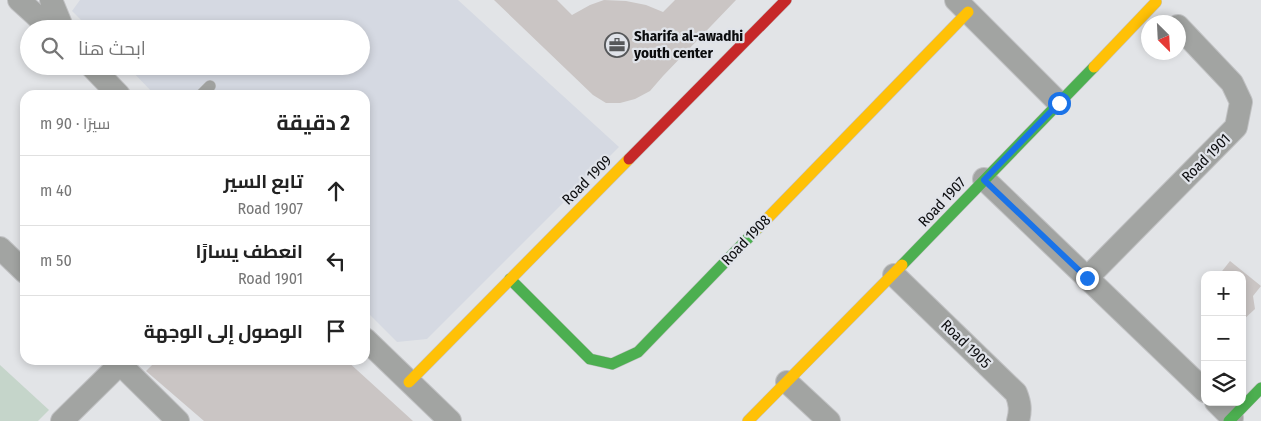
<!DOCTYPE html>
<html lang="ar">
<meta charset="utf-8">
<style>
body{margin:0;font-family:"Fira Sans Condensed",Cairo,sans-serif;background:#f2f2f2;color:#222;direction:rtl}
.controls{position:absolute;right:15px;bottom:15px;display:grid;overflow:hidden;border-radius:10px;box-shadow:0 2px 8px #0003}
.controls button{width:45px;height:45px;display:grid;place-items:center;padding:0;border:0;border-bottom:1px solid #e0e0e0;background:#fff;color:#222;font:25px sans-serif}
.compass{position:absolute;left:1141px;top:15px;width:45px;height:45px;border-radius:50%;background:#fff;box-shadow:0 2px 8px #0003;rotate:156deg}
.stop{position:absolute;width:15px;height:15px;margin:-11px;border:4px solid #1a73e8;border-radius:50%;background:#fff}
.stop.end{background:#1a73e8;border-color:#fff;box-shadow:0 1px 5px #0008}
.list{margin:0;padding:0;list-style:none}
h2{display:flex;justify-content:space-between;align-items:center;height:65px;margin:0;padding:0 20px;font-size:21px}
h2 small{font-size:16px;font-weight:400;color:#767676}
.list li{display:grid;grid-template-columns:32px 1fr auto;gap:15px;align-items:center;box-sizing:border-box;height:70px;padding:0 20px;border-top:1px solid #e0e0e0}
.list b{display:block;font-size:19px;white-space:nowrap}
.list p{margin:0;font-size:16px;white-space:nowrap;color:#767676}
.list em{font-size:16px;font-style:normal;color:#767676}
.icon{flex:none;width:28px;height:28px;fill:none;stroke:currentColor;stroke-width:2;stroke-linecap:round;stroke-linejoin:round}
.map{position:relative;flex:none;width:1261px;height:421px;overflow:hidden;direction:ltr}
.search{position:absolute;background:#fff;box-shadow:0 2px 8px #0003;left:20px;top:20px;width:350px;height:55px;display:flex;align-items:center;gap:12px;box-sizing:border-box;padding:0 18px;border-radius:28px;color:#767676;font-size:19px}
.panel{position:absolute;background:#fff;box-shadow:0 2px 8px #0003;left:20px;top:90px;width:350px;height:275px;border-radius:15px;direction:rtl}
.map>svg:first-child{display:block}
</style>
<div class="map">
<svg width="1261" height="421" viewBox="0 0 1261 421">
<rect width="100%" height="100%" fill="#e2e4e7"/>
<!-- built -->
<path fill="#d5d9e2" d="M80,0h378l161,147 -192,192 -30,3 -32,-32v-215h-210l-28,-29h234v-37h-271l-18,-18z"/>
<!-- green -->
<path fill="#c5d5ca" d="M0,365l49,45 -11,11h-38z"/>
<!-- building -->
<path fill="#cac5c4" d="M494,0h63l15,15 18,-10 14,-5 22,1 20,4 17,7 12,-12h61l-73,76 -13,15 -15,8 -15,4h-14l-13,-8z
M1230,261l31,25 -8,10 2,13 -13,12v-46h-23z
M157,360h189l67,61h-209l-58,-50z"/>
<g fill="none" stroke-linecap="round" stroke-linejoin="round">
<defs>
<path id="lane" d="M201,95l9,-9"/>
<path id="street" d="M19,0l32,29
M51,0l12,29
M956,0l103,103
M91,66l28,29
M984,179l221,212
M0,248l25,24
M894,275l122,118c4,10 5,17 2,28
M1087,278l149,-151 5,-25 -9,-19 -54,-57
M365,339l85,82
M116,360l62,61
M787,382l42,39
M1216,402l16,16
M62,421l62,-61"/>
<path id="fast" d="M902,265l192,-198
M510,279l80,80 22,5 26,-12 120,-124
M1229,421l32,-33"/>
<path id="slow" d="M1094,67l62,-65
M758,228l210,-216
M409,382l220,-223
M748,421l154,-156"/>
<path id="jam" d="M629,159l157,-159"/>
</defs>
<!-- lane casing -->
<use href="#lane" stroke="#c0c1c3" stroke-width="12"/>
<!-- street casing -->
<use href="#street" stroke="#c0c1c3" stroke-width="24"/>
<!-- fast casing -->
<use href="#fast" stroke="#c0c1c3" stroke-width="12"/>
<!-- slow casing -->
<use href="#slow" stroke="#c0c1c3" stroke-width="12"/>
<!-- jam casing -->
<use href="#jam" stroke="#c0c1c3" stroke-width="12"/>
<!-- lane -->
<use href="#lane" stroke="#a2a4a2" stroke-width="11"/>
<!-- street -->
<use href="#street" stroke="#a2a4a2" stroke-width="22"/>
<!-- fast -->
<use href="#fast" stroke="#4caf50" stroke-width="11"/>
<!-- slow -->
<use href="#slow" stroke="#ffc107" stroke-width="11"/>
<!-- jam -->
<use href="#jam" stroke="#c62828" stroke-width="11"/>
</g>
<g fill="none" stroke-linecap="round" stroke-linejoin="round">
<!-- route -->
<path stroke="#1a73e8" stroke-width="6" d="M1059,103l-75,77 103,98"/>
</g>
<!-- icons -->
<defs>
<symbol id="office-ring" viewBox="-11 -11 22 22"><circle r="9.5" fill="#e0e3e9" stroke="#56585a" stroke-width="1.5"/><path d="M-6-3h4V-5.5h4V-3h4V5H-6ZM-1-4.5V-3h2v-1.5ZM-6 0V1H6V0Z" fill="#56585a"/></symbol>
</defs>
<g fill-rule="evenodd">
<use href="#office-ring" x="603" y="31" width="28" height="28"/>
</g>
<g text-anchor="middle" stroke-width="4.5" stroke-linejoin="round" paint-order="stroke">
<!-- poi labels -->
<g font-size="15" font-weight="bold" fill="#0b0c0e" stroke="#e0e3e9" text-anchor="start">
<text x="634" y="41">Sharifa al-awadhi<tspan x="634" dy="17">youth center</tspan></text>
</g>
<!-- street labels -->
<g font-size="15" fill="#0b0c0e" stroke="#e0e3e9">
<text transform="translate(1206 158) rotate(-45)" y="5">Road 1901</text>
<text transform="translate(587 180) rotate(-45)" y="5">Road 1909</text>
<text transform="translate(942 202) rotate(-47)" y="5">Road 1907</text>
<text transform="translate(746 240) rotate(-46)" y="5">Road 1908</text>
<text transform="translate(966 344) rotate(44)" y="5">Road 1905</text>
</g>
</g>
</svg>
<div class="controls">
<button>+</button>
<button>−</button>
<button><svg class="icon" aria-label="layers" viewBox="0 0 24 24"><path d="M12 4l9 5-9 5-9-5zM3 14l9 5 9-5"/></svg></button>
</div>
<svg class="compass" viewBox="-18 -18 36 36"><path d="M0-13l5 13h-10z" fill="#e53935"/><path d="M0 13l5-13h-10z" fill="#767676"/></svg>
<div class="stop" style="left:1059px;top:103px"></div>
<div class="stop end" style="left:1087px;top:278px"></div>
<div class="search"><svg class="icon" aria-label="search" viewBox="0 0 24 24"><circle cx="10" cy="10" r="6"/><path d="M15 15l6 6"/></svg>ابحث هنا</div>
<section class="panel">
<h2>2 دقيقة<small>سيرًا · 90 m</small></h2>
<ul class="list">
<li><svg class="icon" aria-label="ahead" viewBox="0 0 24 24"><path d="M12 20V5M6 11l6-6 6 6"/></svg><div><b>تابع السير</b><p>Road 1907</p></div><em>40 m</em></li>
<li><svg class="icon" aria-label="left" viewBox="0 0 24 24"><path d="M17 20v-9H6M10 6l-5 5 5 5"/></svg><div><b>انعطف يسارًا</b><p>Road 1901</p></div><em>50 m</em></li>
<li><svg class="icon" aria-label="arrive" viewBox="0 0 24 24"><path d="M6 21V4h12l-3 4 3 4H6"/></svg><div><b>الوصول إلى الوجهة</b></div></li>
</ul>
</section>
</div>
